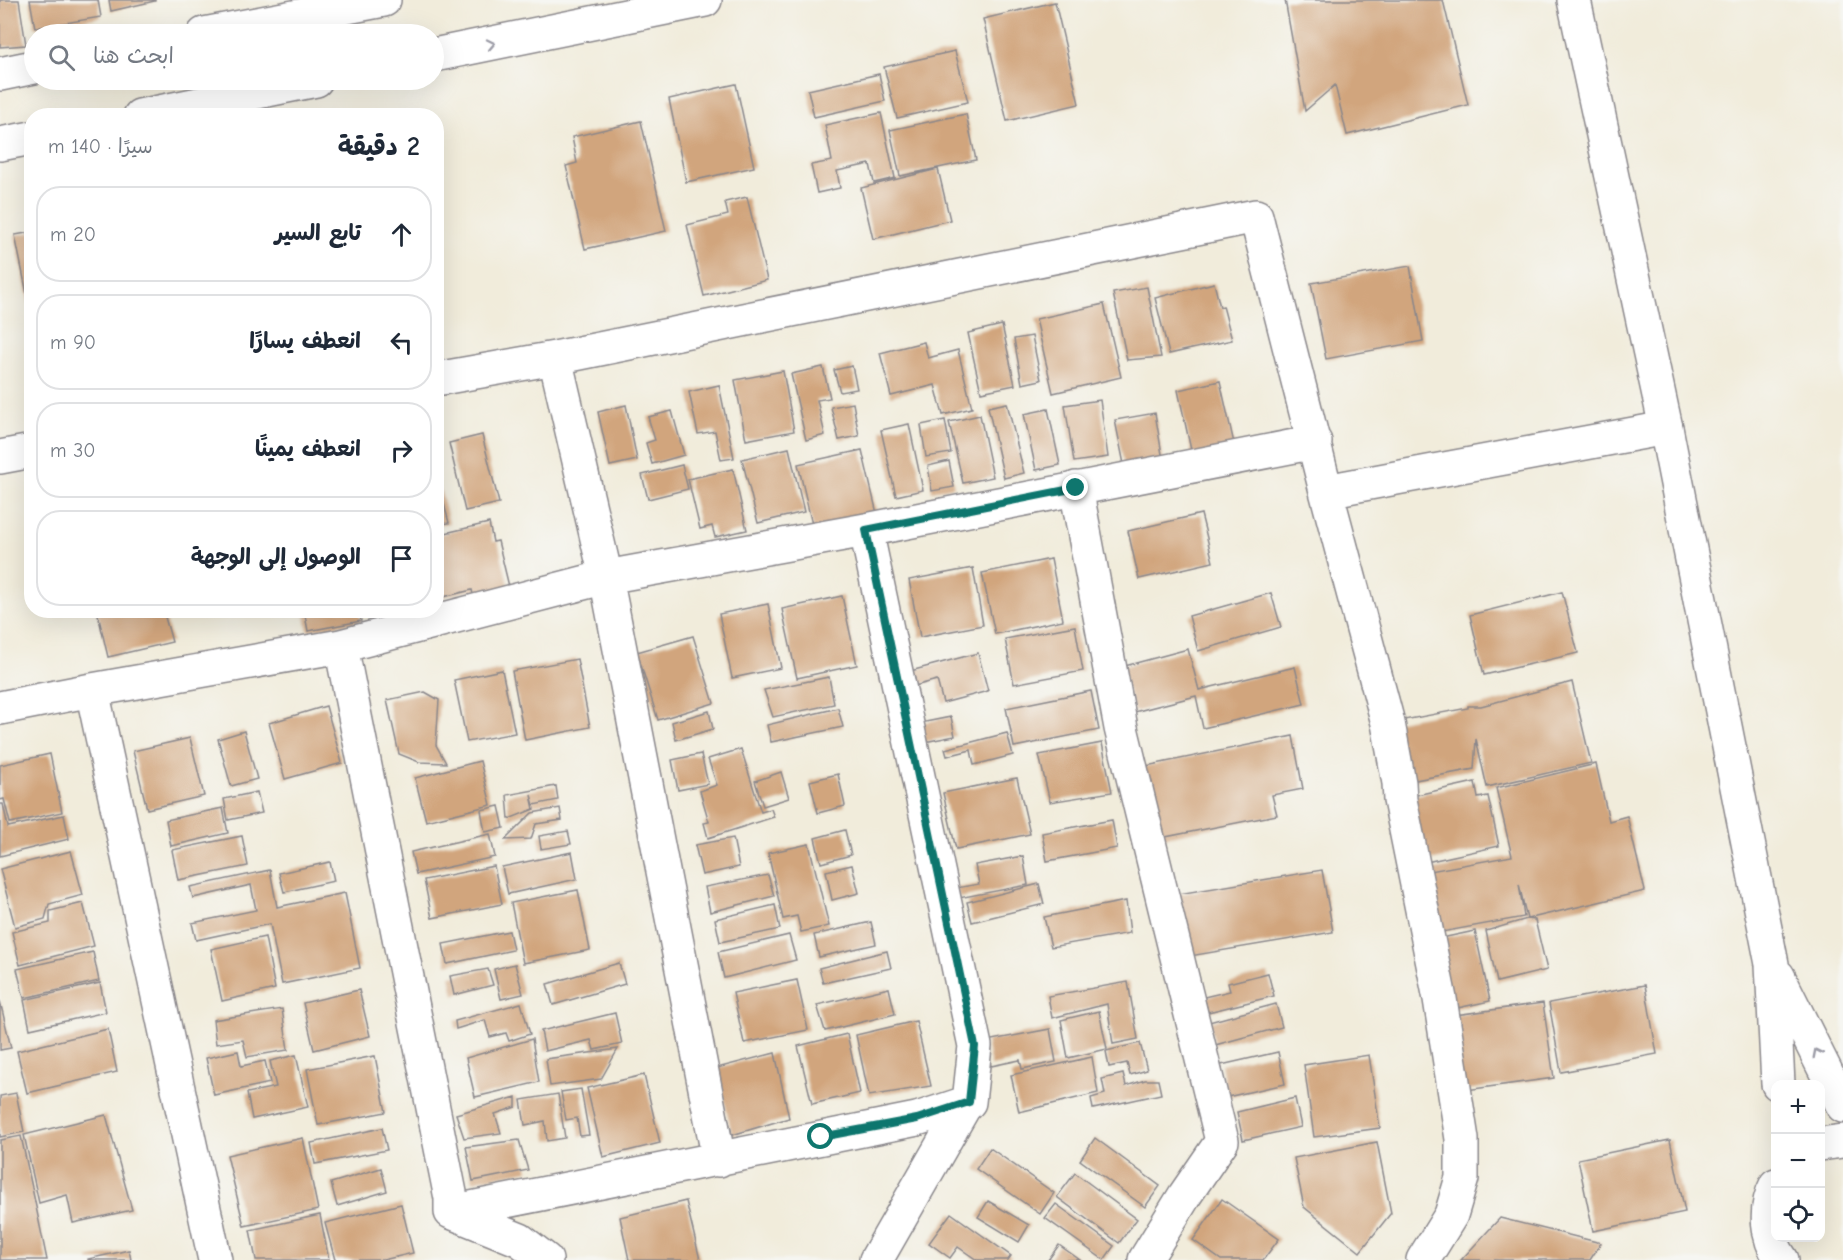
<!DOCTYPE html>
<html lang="ar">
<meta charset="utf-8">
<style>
body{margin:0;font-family:"Comic Neue","Playpen Sans Arabic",sans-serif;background:#f2f2f3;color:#1f2937;direction:rtl}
.controls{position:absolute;right:18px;bottom:18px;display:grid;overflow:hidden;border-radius:12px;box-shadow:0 6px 24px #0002}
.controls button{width:54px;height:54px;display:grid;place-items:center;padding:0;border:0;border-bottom:2px solid #e0e1e3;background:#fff;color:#1f2937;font:30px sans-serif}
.stop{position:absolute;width:18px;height:18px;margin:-14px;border:4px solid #0f766e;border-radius:50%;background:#fff}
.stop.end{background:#0f766e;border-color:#fff;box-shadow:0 2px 6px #0008}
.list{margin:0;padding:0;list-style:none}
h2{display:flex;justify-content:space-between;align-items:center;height:78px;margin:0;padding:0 24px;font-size:26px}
h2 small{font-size:20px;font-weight:400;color:#747a83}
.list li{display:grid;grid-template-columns:39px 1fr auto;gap:18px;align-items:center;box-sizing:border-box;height:96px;margin:0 12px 12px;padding:0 12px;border:2px solid #e0e1e3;border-radius:24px}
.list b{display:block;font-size:22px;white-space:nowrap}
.list em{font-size:20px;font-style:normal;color:#747a83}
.icon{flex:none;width:33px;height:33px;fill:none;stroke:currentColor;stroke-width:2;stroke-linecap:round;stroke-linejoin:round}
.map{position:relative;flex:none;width:1843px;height:1260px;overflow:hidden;direction:ltr}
.search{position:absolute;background:#fff;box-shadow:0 6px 24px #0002;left:24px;top:24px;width:420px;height:66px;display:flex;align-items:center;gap:15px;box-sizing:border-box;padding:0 21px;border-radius:33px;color:#747a83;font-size:22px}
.panel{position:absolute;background:#fff;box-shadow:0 6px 24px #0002;left:24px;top:108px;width:420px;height:510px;border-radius:24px;direction:rtl}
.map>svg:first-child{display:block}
</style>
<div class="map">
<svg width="1843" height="1260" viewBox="0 0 1843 1260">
<rect width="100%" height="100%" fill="#f6f6f2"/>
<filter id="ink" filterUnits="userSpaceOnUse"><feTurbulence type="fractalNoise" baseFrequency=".0167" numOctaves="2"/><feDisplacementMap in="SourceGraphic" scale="12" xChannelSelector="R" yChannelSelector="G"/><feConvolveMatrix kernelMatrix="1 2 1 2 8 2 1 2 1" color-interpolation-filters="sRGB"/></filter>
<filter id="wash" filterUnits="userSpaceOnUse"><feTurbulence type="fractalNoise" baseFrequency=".008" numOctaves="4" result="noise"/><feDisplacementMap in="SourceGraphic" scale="24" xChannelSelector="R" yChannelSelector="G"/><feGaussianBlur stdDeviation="1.35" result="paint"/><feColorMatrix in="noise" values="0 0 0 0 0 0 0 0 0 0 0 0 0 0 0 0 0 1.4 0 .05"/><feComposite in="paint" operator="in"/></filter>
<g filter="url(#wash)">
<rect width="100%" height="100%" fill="#f1ecdb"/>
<g id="blocks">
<!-- building -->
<path fill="#d1a57d" d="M0,0h19l7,45 -26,2z
M30,0h68l3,17 -66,11z
M109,0h46v1l-44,10z
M1285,0h158l25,105 -121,30 -12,-50 -30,26z
M1055,2l24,102 -72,17 -24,-102z
M955,51l13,51 -71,16 -13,-51z
M879,74l6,27 -71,16 -6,-27z
M736,84l18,83 -68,15 -17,-83z
M881,113l14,65 -21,5 -4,-19 -33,7 3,17 -23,5 -6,-28 21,-4 -7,-36z
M966,114l10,46 -76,16 -10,-46z
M641,121l25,110 -81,18 -19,-83 11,-3 -5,-26z
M938,169l12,51 -77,19 -12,-51z
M747,197l20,83 -63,16 -17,-71 41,-10 -3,-13z
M32,232v77h-2l-15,-74z
M1410,266l13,75 -97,18 -15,-76z
M1214,283l6,24 3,-1 9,34 -63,14 -14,-56z
M1147,287l14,70 -34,3 -14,-67z
M1104,304l17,73 -68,16 -17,-74z
M1002,325l13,60 -34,7 -13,-59z
M1032,336l9,44 -19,4 -8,-45z
M924,342l4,16 30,-8 14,58 -29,7 -8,-30 -44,11 -11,-43z
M852,366l5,23 -17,3 -6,-22z
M823,367l7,31 -13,2 8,35 -19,5 -15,-66z
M783,371l11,60 -48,9 -11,-60z
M1220,381l15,67 -41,16 -16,-74z
M719,385l15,73 -13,2 -6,-29 -17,3 -9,-42z
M1100,400l8,57 -34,5 -9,-57z
M853,403l6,33 -20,4 -8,-33z
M1007,403l17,70 -20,5 -16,-71z
M626,405l11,55 -27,6 -12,-54z
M1048,409l12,56 -24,5 -12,-56z
M672,411l12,44 -32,9 -6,-21 9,-3 -7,-23z
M1155,413l10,59 -38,7 -12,-59z
M980,415l13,62 -30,6 -14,-61z
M945,420l6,33 -25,4 -5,-32z
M909,424l14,66 -27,6 -15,-66z
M482,435l17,68 -34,8 -16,-68z
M789,448l15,64 -46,11 -16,-64z
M862,450l16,68 -64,15 -16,-69z
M949,461l5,26 -22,4 -4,-25z
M682,465l6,24 -40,10 -6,-24z
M733,469l14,61 -32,7 -3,-11 -12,3 -12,-50z
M436,473l13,50 -13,2z
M1201,514l12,48 -74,17 -11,-48z
M489,523l4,19 5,-1 14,58 -36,8 -4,-17 -33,8 -3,-11v-52z
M1051,559l12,61 -68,14 -13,-61z
M973,568l10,57 -63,12 -11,-57z
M1562,592l16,61 -94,22 -14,-60z
M1271,593l10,34 -83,24 -9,-35z
M842,596l15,69 -60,13 -15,-69z
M768,604l13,64 -49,10 -13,-64z
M97,610h66l9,32 -64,15z
M304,610h55l2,11 -53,10z
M369,610h20v1l-19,5z
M1075,626l8,45 -69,13 -9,-45z
M693,636l21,67 -56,17 -21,-68z
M1188,649l11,41 96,-23 9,37 -101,24 -7,-32 -62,16 -13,-45z
M978,653l10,38 -45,12 -6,-23 -30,8 -4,-15z
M577,659l13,68 -65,13 -13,-69z
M502,670l13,63 -48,9 -13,-62z
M829,677l5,27 -61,13 -9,-27z
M1572,682l19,81 -104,24 -11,-48 -2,30 -75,14 -11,-60 80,-15v-2h13z
M1091,691l8,39 -85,17 -8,-39z
M425,692l14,8 -3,45 10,18 -27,-1 -20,-8 -12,-54z
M326,706l16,57 -57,16 -16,-56z
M838,708l5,19 -72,15 -4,-17z
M709,711l4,18 -37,11 -4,-18z
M951,717l4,19 -36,7 -4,-19z
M244,731l13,48 -26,7 -13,-47z
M1007,733l6,22 -39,10 -3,-15 -24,6 -2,-7z
M1293,736l10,53 -31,6 5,20 -122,24 -14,-72z
M190,738l14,58 -57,13 -14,-58z
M1102,743l10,49 -62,10 -11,-47z
M741,749l20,63 10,-3 3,8 -66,21 -4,-15 5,-1 -9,-31 17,-6 -9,-26z
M50,754l12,58 -52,11 -6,-24 -4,1v-35z
M701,754l7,30 -30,6 -6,-30z
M480,761l11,44 -65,16 -11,-43z
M1596,764l13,57 18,-5 18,75 -118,28 -8,-35 5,33 -93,17 -12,-61 93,-17 -16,-68z
M781,772l8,26 -26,8 -8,-25z
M838,774l7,32 -27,7 -8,-32z
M1017,778l13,56 -74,15 -13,-56z
M1475,782l3,16 10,-2 11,50 -91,20 -14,-66z
M556,786l2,14 -24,5 -3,-10 3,14 -25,10 -2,-24z
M257,792l5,21 -34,7 -4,-21z
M0,804h3l5,23 56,-12 5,24 -69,17z
M499,806l5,22 -19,4 -4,-22z
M223,808l5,25 -57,13 -5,-26z
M560,808l2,12 -26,4 -5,15 -26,1 27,-27z
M1112,820l5,28 -70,13 -5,-28z
M845,830l6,25 -30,8 -6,-25z
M568,831l3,13 -30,5 -2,-13z
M490,834l5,23 -79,17 -5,-22z
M242,836l6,30 -70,14 -6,-30z
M733,838l6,29 -37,8 -7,-30z
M809,844l20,82 -28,6 -4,-16 -14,3 -15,-66z
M71,851l12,44 -34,9 -4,15 -30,8 -15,-58z
M572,852l5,27 -69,15 -6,-27z
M1023,856l5,29 -69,13 -3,-10 23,-4 -4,-19z
M330,862l4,19 -50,11 -5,-19z
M852,865l7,28 -27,7 -6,-29z
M494,866l8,38 -70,14 -8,-38z
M270,870l7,37 68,-14 15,75 -78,16 -12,-60 -74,16 -4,-17 64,-13 -5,-25 -58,13 -3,-11z
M1322,870l11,62 -143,24 -12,-62z
M768,875l6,21 -64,16 -5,-25z
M1039,884l5,20 -72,18 -5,-20z
M578,890l12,60 -67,13 -12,-60z
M1126,901l4,32 -79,14 -7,-30z
M83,903l11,43 -74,19 -8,-33 38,-9v-12z
M775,905l5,24 -60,13 -5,-23z
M1527,919l8,1 12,50 -50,12 -11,-51z
M871,922l5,22 -57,13 -5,-22z
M509,931l4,19 -66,14 -4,-20z
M1475,931l15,70 -42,9 -16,-70z
M789,935l7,25 -72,18 -6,-26z
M265,937l10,52 -53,12 -11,-52z
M887,951l4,17 -68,15 -4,-15z
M93,952l6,29 -75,17 -7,-29z
M619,963l6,21 -72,21 -6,-21z
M515,964l8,30 -22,5 -7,-30z
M488,969l5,16 -39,10 -4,-19z
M1268,973l6,23 -66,16 -4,-15 26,-6 -2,-8z
M797,980l11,50 -64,13 -11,-50z
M1128,982l10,57 -25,5 -6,-40 -55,14 -4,-22z
M100,983l6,29 -76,17 -6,-29z
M1645,985l12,69 -96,18 -12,-69z
M889,988l6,26 -70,17 -8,-26z
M359,990l11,46 -56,14 -11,-47z
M0,1001l11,47 -11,2z
M521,1003l9,31 -21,7 -3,-8 -16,4 -5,-17 -29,9 -1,-8z
M1543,1003l11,75 -95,13 -11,-75z
M1276,1004l6,23 -67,18 -6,-23z
M282,1009l6,41 -41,7 -4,-17 -27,4 -3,-24z
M1099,1011l8,38 -39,9 -7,-38z
M615,1013l7,31 -28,6 -3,-10 -46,11 -4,-20z
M916,1021l15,65 -62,10 -13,-61z
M108,1029l9,43 -90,21 -10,-42z
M1050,1029l6,33 -34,7 -2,-9 -29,6 -5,-25z
M847,1034l13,59 -48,11 -14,-58z
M532,1039l7,43 -64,15 -9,-39z
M1140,1043l7,27 -17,5 -3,-12 -18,4 -3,-16z
M618,1049l-17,30 -51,7 -4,-27z
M238,1051l3,15 24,-5 5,22 -56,12 -8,-37z
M1278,1052l7,32 -58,13 -6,-32z
M775,1053l14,65 -57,17 -15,-67z
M296,1055l12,52 -56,12 -5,-26 29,-6 -6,-26z
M1369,1055l11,73 -66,9 -10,-72z
M375,1056l11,56 -68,13 -11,-56z
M1092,1057l6,36 -79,19 -8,-37z
M1123,1074l3,12 19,-6h13l3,14 -68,15 -2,-11 14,-4 -3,-15z
M644,1075l16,68 -57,14 -16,-69z
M581,1089l8,46 -9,1 -3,-18 -11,2 -5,-28z
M16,1093l8,39 -24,5v-41z
M558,1094l7,44 -18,3 -2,-20 -20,4 -4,-25z
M516,1097v10l-21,7 6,19 -37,5 -8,-24z
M1295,1098l6,29 -58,13 -6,-28z
M106,1115l26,95 -59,13 -6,-28 -28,8 -15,-68z
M382,1128l5,22 -72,14 -4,-21z
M21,1136l14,66 12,58h-47v-120z
M303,1138l15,72 -74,16 -17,-71z
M1095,1138l65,48 -15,21 -65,-47z
M519,1140l9,30 -55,11 -7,-34z
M1670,1140l15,72 -92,19 -15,-72z
M1377,1142l14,71 -31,39 -56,-45 -10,-49z
M990,1148l64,45 -14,21 -64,-45z
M381,1168l6,23 -50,15 -6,-23z
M1075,1173l62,46 -18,24 -62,-46z
M1222,1199l57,40 -16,21h-42l-28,-20z
M686,1201l14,59h-71l-9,-43z
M988,1201l41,24 -10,17 -41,-25z
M401,1204l12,49 -30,7h-48l-10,-37z
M1056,1204l58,42 -10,14 -59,-42z
M951,1213l60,43 -3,4h-31l-19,-13 -8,11 -21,-15z
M320,1215l9,45h-73l-6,-30z
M1500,1218l101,25 -11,17h-129z
M1059,1245l21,15h-32z
M129,1250l2,10h-43v-1z"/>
</g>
</g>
<g filter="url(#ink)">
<use href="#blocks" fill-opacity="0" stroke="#8a878b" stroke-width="1.5"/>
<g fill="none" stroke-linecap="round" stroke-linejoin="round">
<defs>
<path id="minor" d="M204,34l180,-34
M434,55l271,-55
M0,74l34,-7
M140,116l176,-36
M0,144l32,-6
M555,358l51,219 113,583
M436,379l119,-21 701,-142 70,275 62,232 11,60 1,17 40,199 22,140v39l-11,37 -28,45
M0,457l32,-6
M1076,488l45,240 101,413 -37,54 -40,65
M1326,491l340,-63
M866,530l109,516 -6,56 -5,5 -88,153
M341,646l110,552v14l466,-93 52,-17
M92,690l123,570
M0,708l92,-18 249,-44 265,-69 260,-47 449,-88
M451,1212l69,28 26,20"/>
<path id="major" d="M1574,0l92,428 106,536 6,120
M1778,976l65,130
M1820,1144l23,-3
M1776,1185c-12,23 -10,54 6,75"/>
</defs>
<!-- minor casing -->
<use href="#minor" stroke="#8a878b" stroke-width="36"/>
<!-- major casing -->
<use href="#major" stroke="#8a878b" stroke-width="36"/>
<!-- minor -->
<use href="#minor" stroke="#fff" stroke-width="33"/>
<!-- major -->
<use href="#major" stroke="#fff" stroke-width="33"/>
</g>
<!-- one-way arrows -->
<defs><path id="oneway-chevron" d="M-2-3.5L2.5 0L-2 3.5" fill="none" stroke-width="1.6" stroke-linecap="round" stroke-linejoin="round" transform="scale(1.5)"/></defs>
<g stroke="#9c9ca7">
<use href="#oneway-chevron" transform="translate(491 44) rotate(-12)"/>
<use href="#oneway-chevron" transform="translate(1817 1053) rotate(-117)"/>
</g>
</g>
<g fill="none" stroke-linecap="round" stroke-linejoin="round" filter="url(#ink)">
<!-- route -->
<path stroke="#0f766e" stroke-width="8" d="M821,1137l96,-18 52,-17 6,-56 -109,-516 210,-42"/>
</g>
</svg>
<div class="controls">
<button>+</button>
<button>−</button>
<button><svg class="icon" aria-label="locate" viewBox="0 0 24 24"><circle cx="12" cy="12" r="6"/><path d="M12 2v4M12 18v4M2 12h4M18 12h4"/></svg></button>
</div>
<div class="stop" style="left:821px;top:1137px"></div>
<div class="stop end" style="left:1076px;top:488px"></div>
<div class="search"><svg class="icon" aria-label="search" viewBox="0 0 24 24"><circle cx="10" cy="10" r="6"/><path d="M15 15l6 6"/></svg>ابحث هنا</div>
<section class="panel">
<h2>2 دقيقة<small>سيرًا · 140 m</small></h2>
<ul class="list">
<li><svg class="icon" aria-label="ahead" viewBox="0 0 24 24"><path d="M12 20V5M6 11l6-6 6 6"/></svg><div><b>تابع السير</b></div><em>20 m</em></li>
<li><svg class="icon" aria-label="left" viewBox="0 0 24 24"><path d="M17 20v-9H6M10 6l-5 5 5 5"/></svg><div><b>انعطف يسارًا</b></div><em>90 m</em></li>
<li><svg class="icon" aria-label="right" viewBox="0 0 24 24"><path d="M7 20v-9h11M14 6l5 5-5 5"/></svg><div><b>انعطف يمينًا</b></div><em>30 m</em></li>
<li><svg class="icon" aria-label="arrive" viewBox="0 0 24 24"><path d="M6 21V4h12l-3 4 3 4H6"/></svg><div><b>الوصول إلى الوجهة</b></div></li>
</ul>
</section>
</div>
